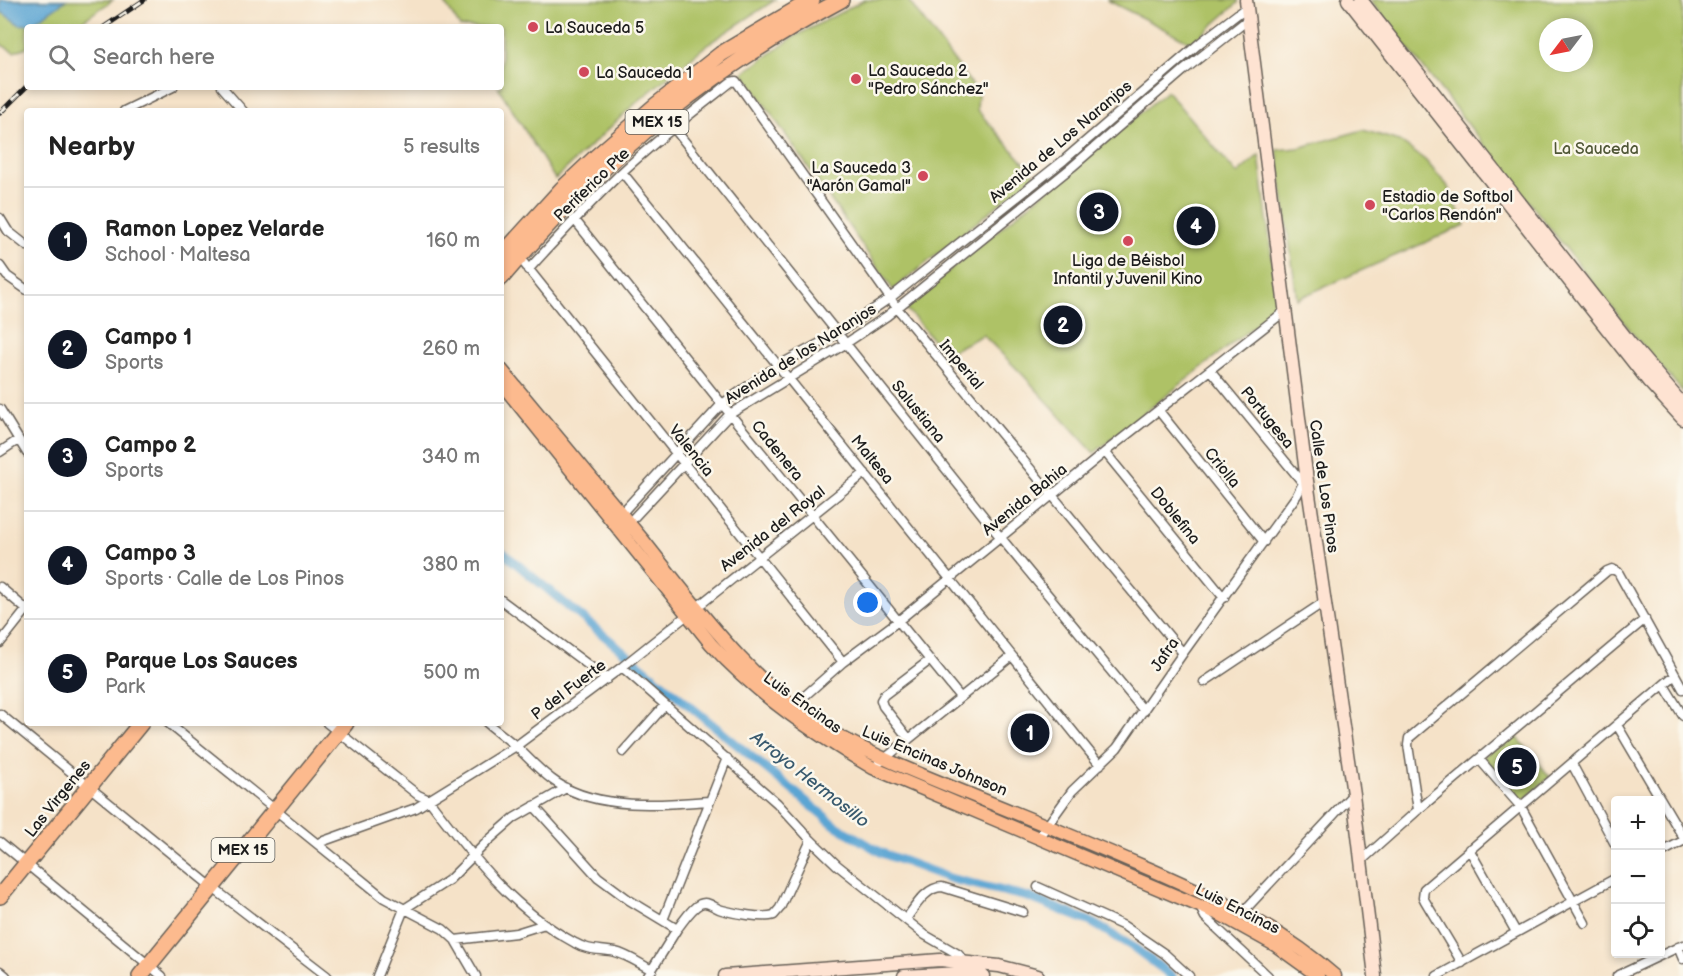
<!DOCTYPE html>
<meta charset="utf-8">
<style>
body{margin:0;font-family:"Balsamiq Sans",sans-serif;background:#f6f6f6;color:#222}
.controls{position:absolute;right:18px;bottom:18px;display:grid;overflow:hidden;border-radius:6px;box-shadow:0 3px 9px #0003}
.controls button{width:54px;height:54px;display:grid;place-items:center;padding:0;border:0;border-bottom:2px solid #e0e0e0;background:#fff;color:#222;font:30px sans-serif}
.compass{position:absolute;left:1539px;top:18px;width:54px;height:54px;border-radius:50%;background:#fff;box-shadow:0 3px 9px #0003;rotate:238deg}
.you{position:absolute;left:868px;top:603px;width:21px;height:21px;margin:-15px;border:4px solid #fff;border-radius:50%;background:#1a73e8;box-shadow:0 0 0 9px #1a73e833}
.badge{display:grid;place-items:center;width:39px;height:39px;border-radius:50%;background:#111827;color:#fff;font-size:20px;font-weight:700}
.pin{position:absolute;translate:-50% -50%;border:3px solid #fff;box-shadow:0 2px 6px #0006}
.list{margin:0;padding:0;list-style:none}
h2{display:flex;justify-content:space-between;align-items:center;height:78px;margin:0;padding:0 24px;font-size:26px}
h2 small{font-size:20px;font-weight:400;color:#767676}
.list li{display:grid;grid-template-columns:39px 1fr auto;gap:18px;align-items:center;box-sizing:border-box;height:108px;padding:0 24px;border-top:2px solid #e0e0e0}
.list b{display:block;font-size:22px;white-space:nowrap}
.list p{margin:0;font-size:20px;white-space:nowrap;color:#767676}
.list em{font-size:20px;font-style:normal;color:#767676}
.icon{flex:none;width:33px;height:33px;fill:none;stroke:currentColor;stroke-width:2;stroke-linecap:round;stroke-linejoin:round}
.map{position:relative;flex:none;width:1683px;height:976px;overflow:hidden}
.search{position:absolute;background:#fff;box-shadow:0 3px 9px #0003;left:24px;top:24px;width:480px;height:66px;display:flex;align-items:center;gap:15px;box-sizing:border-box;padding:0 21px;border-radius:6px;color:#767676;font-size:22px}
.panel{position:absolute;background:#fff;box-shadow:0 3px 9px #0003;left:24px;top:108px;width:480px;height:618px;border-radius:6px}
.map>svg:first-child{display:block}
</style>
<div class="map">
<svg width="1683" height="976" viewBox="0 0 1683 976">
<rect width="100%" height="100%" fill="#fbf7ec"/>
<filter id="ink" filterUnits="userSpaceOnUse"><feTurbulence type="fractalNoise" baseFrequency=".0167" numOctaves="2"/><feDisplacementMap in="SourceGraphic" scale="12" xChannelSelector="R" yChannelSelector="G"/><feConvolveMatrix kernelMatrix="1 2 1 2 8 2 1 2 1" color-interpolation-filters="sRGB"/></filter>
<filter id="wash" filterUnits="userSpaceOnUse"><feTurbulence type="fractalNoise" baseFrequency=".008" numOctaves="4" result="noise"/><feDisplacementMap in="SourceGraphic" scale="24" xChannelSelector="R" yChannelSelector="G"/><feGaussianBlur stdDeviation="1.35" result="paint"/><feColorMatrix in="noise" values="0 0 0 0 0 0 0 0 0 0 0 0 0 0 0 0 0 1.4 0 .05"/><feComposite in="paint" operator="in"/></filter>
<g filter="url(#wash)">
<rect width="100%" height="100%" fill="#f5e2c8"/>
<!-- green -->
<path fill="#aec266" stroke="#656f41" stroke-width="1.5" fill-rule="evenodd" d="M0,0h113l-40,27h-46v20l-13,5 -14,-8z
M443,0h332l-67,44 -72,59 -81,76 -57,-92h3v-60h-41z
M864,0h44l70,93 -1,17 58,65 -142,115 -150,-217 51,-36z
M1107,0h131v3l-46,40z
M1370,0h313v392l-45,-52zM1548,27h36v36h-36z
M1167,91l70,83 22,-19 19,152 -184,146 -70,-77 -41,-41 -38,19 -40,-47z
M1363,130l36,11 26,19 22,25 18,40 -168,74 -20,-149 21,-2z
M1513,732l37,45 -29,25 -38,-45z"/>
<!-- water -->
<path fill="#5ca5d3" stroke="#3c6078" stroke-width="1.5" d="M0,0h66l-34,24 -12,1 -20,-14z"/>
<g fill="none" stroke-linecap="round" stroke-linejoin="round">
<!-- canal -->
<path stroke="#5ca5d3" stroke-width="9" d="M501,551l334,274 47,28 70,26 76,18 63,25 42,25 39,29"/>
</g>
</g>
<g filter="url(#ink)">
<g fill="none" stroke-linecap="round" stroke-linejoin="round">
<defs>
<path id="street" d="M222,87l21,24
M124,111l49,-24
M673,127l328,411 143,173
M622,172l478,593
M0,218l8,13 19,15
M574,219l148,185 238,293
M519,257l324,405
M0,266l7,10 20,14
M528,270c30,-33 61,-66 93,-97 35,-33 73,-62 110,-91l5,-1 161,227 286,345
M1210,370l93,113
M0,409l27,44
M1159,411l105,131
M0,452l18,-12
M1105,452l119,146
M619,516l103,-112 55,-38 60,-32 53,-36 174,-138 137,-118 47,-36
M627,525l103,-111 115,-70 42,-28 185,-149 111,-96 67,-53
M0,587l27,23
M501,600l106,79
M0,643l27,-34
M622,667l155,136 34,37 26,25 88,70 33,19 7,8
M1204,682l120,-80
M1664,685l19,31
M790,709l53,-47 55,-41 207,-169 180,-141
M0,714l213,174 114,88
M168,723l216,175 59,31 12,11 21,36
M327,723l91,72 11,5c42,55 84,110 146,143 13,8 26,6 40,9 13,3 25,12 37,18
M487,723c11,9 22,17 32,26 12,12 24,25 38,34 41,27 105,22 152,18
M1617,725l66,112
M909,739l-26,-33 -2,-6 3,-5 46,-35
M623,752l42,-47
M1479,759l42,48 64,116
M1572,764l44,82
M873,768l139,-112
M534,806l64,71 31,23 48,29 -29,47
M1418,810l-10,-65 1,-7 198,-167 5,-2 6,3 65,117
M1039,837l33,-46 45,-43 66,-95 114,-158 6,-12 4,-2
M0,842l162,134
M318,843l98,-35 100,-62 106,-79 243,-194
M1469,849l47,83
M1660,853l23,-12
M1361,861l57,-51 227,-191
M1038,887l86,39 41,28 24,22
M1200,907l5,10 63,59
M1243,912l110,-118
M906,919c9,-12 20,-32 36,-32l81,25
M663,920l64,-162
M677,929c6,-7 14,-21 23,-25 8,-4 14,4 22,6 11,3 41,9 52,5l6,-7 31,-68
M455,940l61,-7 29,-9
M1678,947l5,12
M1462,963l-37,-62 -2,-4 1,-8 251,-214
M0,971l6,5
M377,976l27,-67 45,-29 41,-41 24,-21 52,-30
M1437,976l179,-98
M1617,976l66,-31"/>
<path id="secondary" d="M1246,0l61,481 46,313 22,182
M1348,0l301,382 34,37
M1361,0l269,343 53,62
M725,976l215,-16 59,6 39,10
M904,976l56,-3 23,3"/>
<path id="primary" d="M501,369c48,57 95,114 142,171 55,69 110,147 189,192 47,27 98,46 149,67 57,23 115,47 171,71 66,29 129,58 183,106
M501,383l210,261c47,52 103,89 162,124l348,147 54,30 43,31"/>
<path id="highway" d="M501,256l61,-67 34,-32 59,-51 66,-52 91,-54
M501,278c50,-58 104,-116 165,-164 54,-43 113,-81 175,-114
M0,896l141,-173
M140,976l206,-253"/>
</defs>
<!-- street casing -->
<use href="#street" stroke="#686158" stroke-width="11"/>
<!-- secondary casing -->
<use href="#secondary" stroke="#686158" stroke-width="15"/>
<!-- primary casing -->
<use href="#primary" stroke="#686158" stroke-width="15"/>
<!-- highway casing -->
<use href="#highway" stroke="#686158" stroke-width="18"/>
<!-- street -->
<use href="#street" stroke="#fff" stroke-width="8"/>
<!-- secondary -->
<use href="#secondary" stroke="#fee3d2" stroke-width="12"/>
<!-- primary -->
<use href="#primary" stroke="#fcba8e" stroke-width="12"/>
<!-- highway -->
<use href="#highway" stroke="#fcba8e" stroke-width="15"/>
<defs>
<path id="rail" d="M104,27l40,-27
M0,113l27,-27"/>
</defs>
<!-- rail casing -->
<use href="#rail" stroke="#1c1c1c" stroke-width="5"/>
<!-- rail -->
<use href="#rail" stroke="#fbf7ec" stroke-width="3" stroke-dasharray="9" stroke-linecap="butt"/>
</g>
</g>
<!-- markers -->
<g fill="#d1495b" stroke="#fbf7ec" stroke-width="2">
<circle cx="533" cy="27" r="6"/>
<circle cx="584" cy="72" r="6"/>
<circle cx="856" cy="79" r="6"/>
<circle cx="923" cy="176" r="6"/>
<circle cx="1370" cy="205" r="6"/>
<circle cx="1128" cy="241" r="6"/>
</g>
<g text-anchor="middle" stroke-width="5" stroke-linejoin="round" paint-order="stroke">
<!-- shield labels -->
<g fill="#fbf7ec" stroke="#5f5e5a" stroke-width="1.5">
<rect x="625.5" y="110" width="63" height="24" rx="4.5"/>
<rect x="211.5" y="838" width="63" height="24" rx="4.5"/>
</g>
<g font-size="15" font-weight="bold" fill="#1c1c1c">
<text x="657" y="127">MEX 15</text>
<text x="243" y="855">MEX 15</text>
</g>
<!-- poi labels -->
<g font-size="16" fill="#1c1c1c" stroke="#fbf7ec" text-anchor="start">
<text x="545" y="33">La Sauceda 5</text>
<text x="868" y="76">La Sauceda 2<tspan x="868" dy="18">"Pedro Sánchez"</tspan></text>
<text x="596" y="78">La Sauceda 1</text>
<text x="911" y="173" text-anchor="end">La Sauceda 3<tspan x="911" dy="18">"Aarón Gamal"</tspan></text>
<text x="1382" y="202">Estadio de Softbol<tspan x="1382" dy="18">"Carlos Rendón"</tspan></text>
<text x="1128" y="266" text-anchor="middle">Liga de Béisbol<tspan x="1128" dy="18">Infantil y Juvenil Kino</tspan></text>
</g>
<!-- street labels -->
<g font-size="16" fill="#1c1c1c" stroke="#fbf7ec">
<text transform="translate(1060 141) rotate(-40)" y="6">Avenida de Los Naranjos</text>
<text transform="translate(591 184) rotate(-44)" y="6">Periferico Pte</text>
<text transform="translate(800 353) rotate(-32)" y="6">Avenida de los Naranjos</text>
<text transform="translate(962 364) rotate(50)" y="6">Imperial</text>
<text transform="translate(919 411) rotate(51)" y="6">Salustiana</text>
<text transform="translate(1268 417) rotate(51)" y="6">Portugesa</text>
<text transform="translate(692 450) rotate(51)" y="6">Valencia</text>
<text transform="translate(778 450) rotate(51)" y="6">Cadenera</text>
<text transform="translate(873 459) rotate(51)" y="6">Maltesa</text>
<text transform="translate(1223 467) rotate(51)" y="6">Criolla</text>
<text transform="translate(1325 486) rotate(82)" y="6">Calle de Los Pinos</text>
<text transform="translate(1024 499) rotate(-39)" y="6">Avenida Bahia</text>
<text transform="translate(1176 515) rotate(51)" y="6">Doblefina</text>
<text transform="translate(772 528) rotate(-38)" y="6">Avenida del Royal</text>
<text transform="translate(1164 654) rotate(-56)" y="6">Jafra</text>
<text transform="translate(568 689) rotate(-37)" y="6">P del Fuerte</text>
<text transform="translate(803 702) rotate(36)" y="6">Luis Encinas</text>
<text transform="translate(935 760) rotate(23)" y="6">Luis Encinas Johnson</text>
<text transform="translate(57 798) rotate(-51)" y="6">Las Virgenes</text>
<text transform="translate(1238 908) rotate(27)" y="6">Luis Encinas</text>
</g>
<!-- park labels -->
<g font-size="16" fill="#4f5636" stroke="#fbf7ec">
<text x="1596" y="154">La Sauceda</text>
</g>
<!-- water labels -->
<g font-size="18" font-style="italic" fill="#395a6e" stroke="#fbf7ec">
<text transform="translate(810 779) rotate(38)" y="6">Arroyo Hermosillo</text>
</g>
</g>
</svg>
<div class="controls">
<button>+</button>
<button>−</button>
<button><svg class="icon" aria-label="locate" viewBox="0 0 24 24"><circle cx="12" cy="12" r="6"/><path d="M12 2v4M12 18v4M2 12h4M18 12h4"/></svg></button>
</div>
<svg class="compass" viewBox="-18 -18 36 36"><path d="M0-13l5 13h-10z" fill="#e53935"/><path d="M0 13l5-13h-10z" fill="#767676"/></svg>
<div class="you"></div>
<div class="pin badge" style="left:1030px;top:733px">1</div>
<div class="pin badge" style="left:1063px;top:325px">2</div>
<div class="pin badge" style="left:1099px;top:212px">3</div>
<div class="pin badge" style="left:1196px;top:226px">4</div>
<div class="pin badge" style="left:1517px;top:767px">5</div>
<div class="search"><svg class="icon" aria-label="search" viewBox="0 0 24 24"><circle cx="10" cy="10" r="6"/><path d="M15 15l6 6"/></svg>Search here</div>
<section class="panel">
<h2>Nearby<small>5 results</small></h2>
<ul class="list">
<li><span class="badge">1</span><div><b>Ramon Lopez Velarde</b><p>School · Maltesa</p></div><em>160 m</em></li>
<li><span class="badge">2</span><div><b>Campo 1</b><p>Sports</p></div><em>260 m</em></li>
<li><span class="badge">3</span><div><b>Campo 2</b><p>Sports</p></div><em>340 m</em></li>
<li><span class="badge">4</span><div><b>Campo 3</b><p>Sports · Calle de Los Pinos</p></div><em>380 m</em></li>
<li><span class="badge">5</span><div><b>Parque Los Sauces</b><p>Park</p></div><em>500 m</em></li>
</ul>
</section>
</div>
